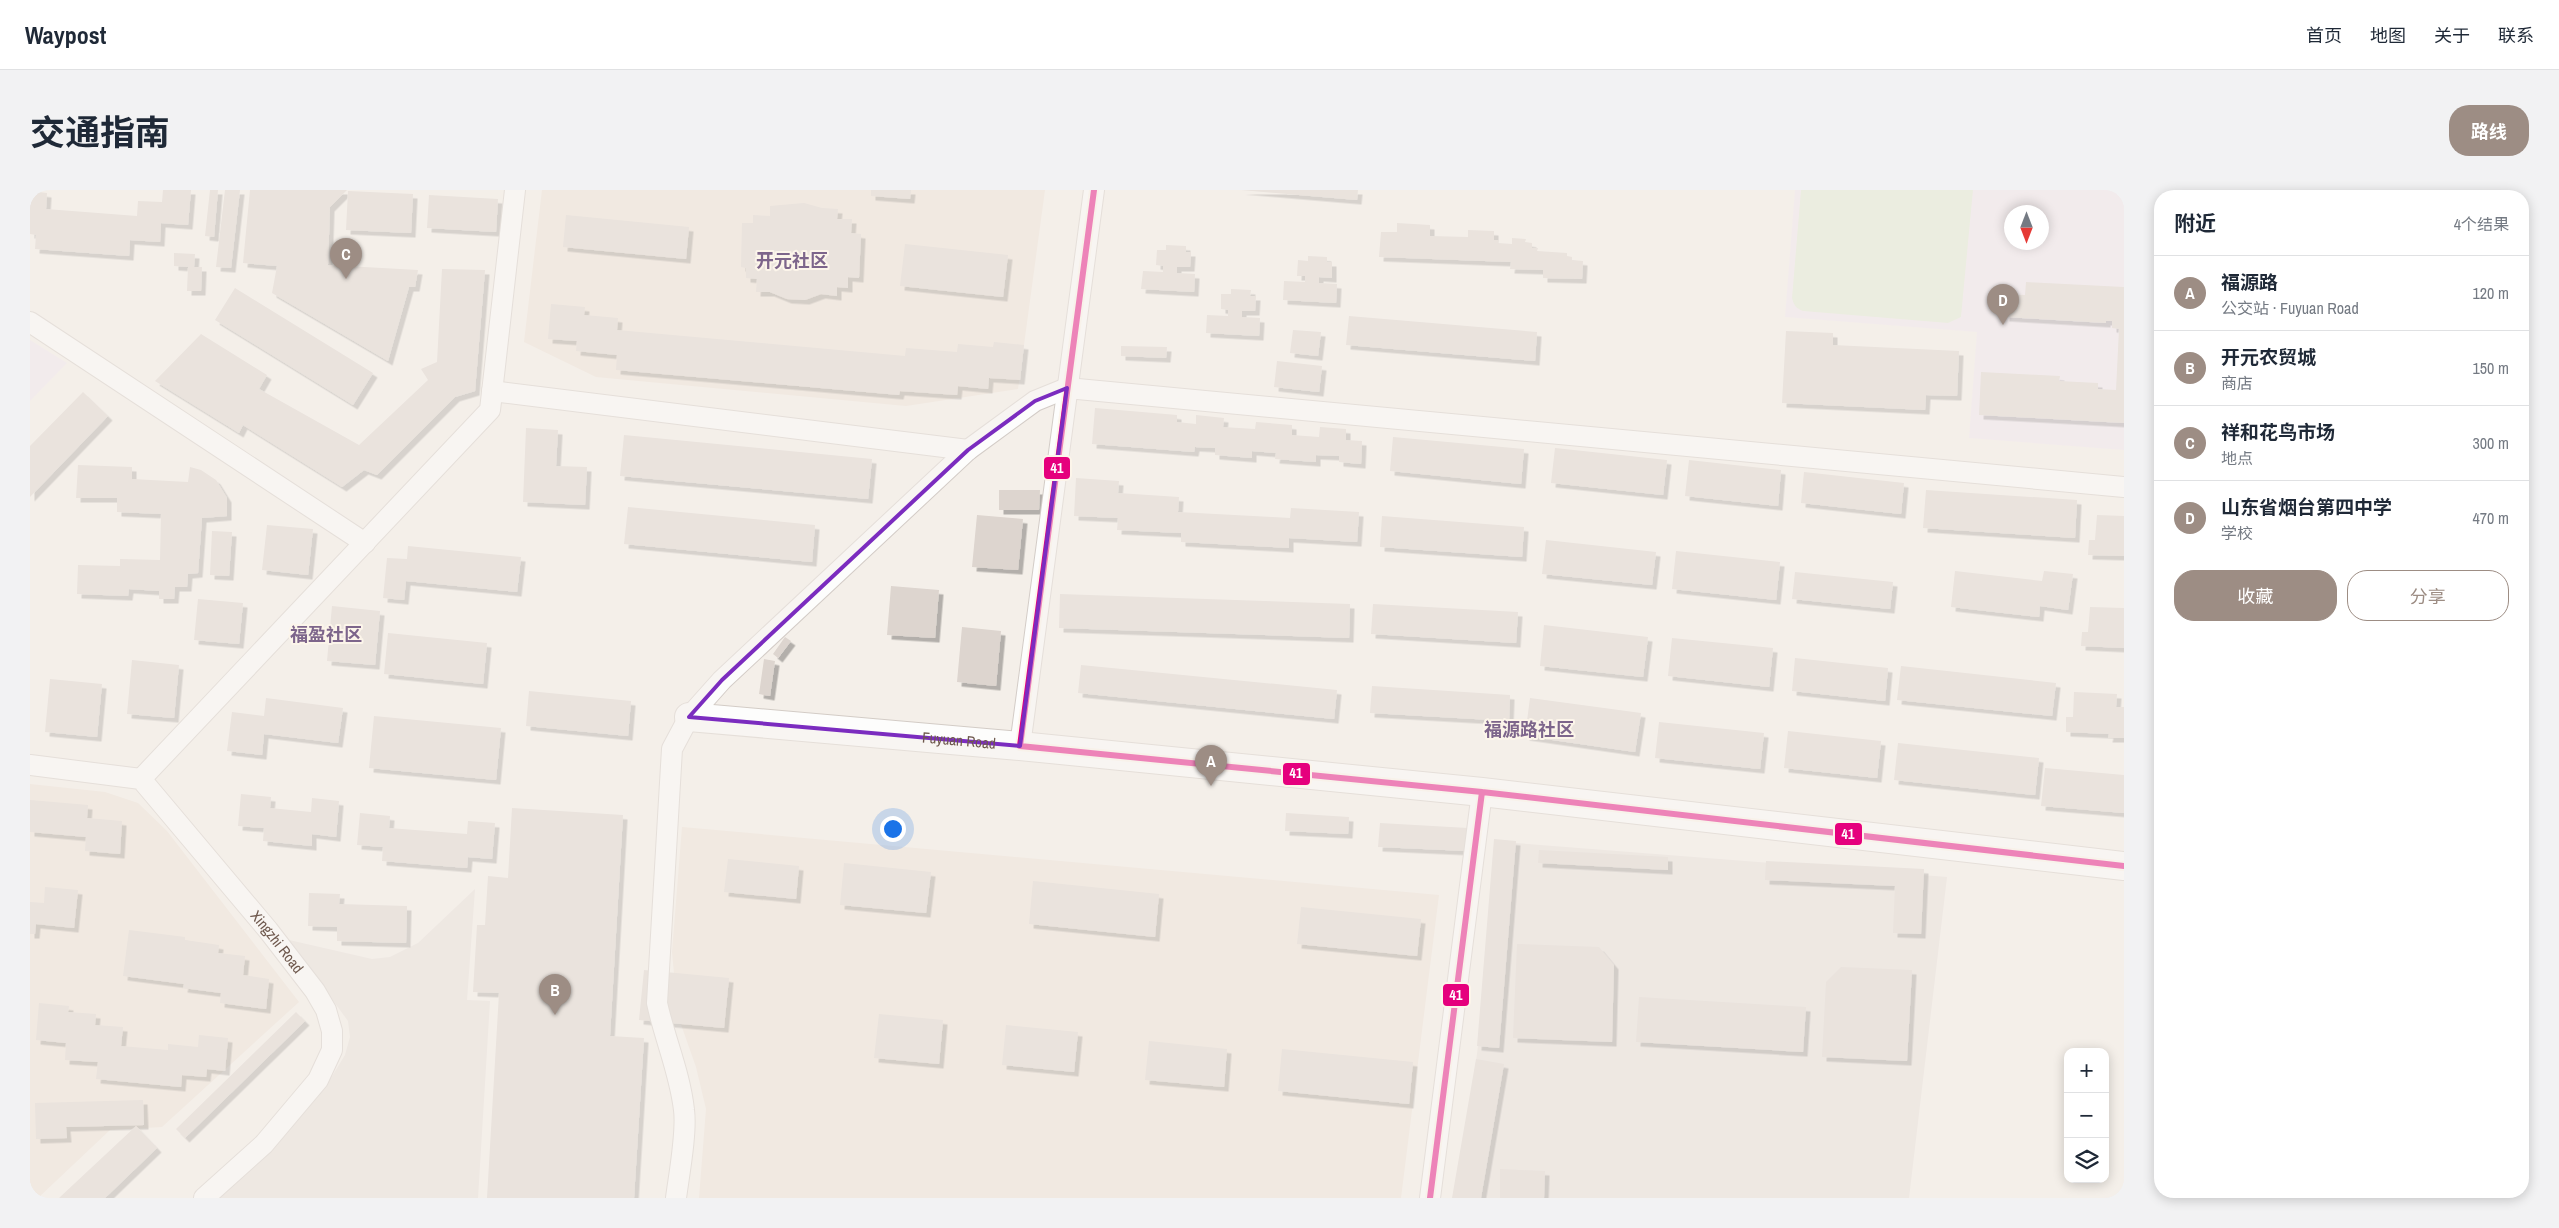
<!DOCTYPE html>
<html lang="zh">
<meta charset="utf-8">
<style>
body{margin:0;font-family:"Archivo Narrow","Noto Sans SC",sans-serif;background:#f2f2f3;color:#1f2937}
.controls{position:absolute;right:15px;bottom:15px;display:grid;overflow:hidden;border-radius:10px;box-shadow:0 2px 12px #0003}
.controls button{width:45px;height:45px;display:grid;place-items:center;padding:0;border:0;border-bottom:1px solid #e0e1e3;background:#fff;color:#1f2937;font:25px sans-serif}
.compass{position:absolute;left:1974px;top:15px;width:45px;height:45px;border-radius:50%;background:#fff;box-shadow:0 2px 12px #0003;rotate:180deg}
.you{position:absolute;left:862px;top:638px;width:18px;height:18px;margin:-12px;border:4px solid #fff;border-radius:50%;background:#1a73e8;box-shadow:0 0 0 8px #1a73e833}
.badge{display:grid;place-items:center;width:32px;height:32px;border-radius:50%;background:#9d8d84;color:#fff;font-size:16px;font-weight:700}
.pin{position:absolute;translate:-50% -41px;filter:drop-shadow(0 1px 2px #0008)}
.pin::after{content:'';position:absolute;top:26px;width:18px;height:15px;background:inherit;clip-path:polygon(0 0,100% 0,50% 100%)}
.list{margin:0;padding:0;list-style:none}
h2{display:flex;justify-content:space-between;align-items:center;height:65px;margin:0;padding:0 20px;font-size:21px}
h2 small{font-size:16px;font-weight:400;color:#747a83}
.list li{display:grid;grid-template-columns:32px 1fr auto;gap:15px;align-items:center;box-sizing:border-box;height:75px;padding:0 20px;border-top:1px solid #e0e1e3}
.list b{display:block;font-size:19px;white-space:nowrap}
.list p{margin:0;font-size:16px;white-space:nowrap;color:#747a83}
.list em{font-size:16px;font-style:normal;color:#747a83}
.actions{display:flex;gap:10px;padding:15px 20px}
.actions a{flex:1;padding:11px 0;border:1px solid #9d8d84;border-radius:20px;text-align:center;font-size:18px;color:#9d8d84}
.actions .main{background:#9d8d84;color:#fff}
.icon{flex:none;width:28px;height:28px;fill:none;stroke:currentColor;stroke-width:2;stroke-linecap:round;stroke-linejoin:round}
.map{position:relative;flex:none;width:2094px;height:1008px;overflow:hidden;border-radius:20px}
header{display:flex;align-items:center;gap:30px;box-sizing:border-box;height:70px;padding:0 25px;background:#fff;border-bottom:1px solid #e0e1e3}
header strong{font-size:24px}
nav{display:flex;gap:28px;margin-inline-start:auto;font-size:18px}
.intro{display:flex;align-items:center;justify-content:space-between;box-sizing:border-box;height:120px;padding:0 30px}
h1{margin:0;font-size:35px}
.button{padding:12px 22px;border-radius:20px;background:#9d8d84;color:#fff;font-size:18px;font-weight:700}
main{display:flex;gap:30px;padding:0 30px}
aside{flex:1;background:#fff;border-radius:20px;box-shadow:0 2px 12px #0003}
.map>svg:first-child{display:block}
</style>
<header>
<strong>Waypost</strong>
<nav><a>首页</a><a>地图</a><a>关于</a><a>联系</a></nav>
</header>
<div class="intro"><h1>交通指南</h1><a class="button">路线</a></div>
<main>
<div class="map">
<svg width="2094" height="1008" viewBox="0 0 2094 1008">
<defs>
<filter id="shadow"><feDropShadow dx="4.5" dy="4.5" stdDeviation="0" flood-color="#0004"/></filter>
</defs>
<rect width="100%" height="100%" fill="#f4efe9"/>
<!-- residential -->
<path fill="#ede2d7" d="M512,0h503l-27,199 -112,17 -310,-29 -72,-35z
M0,594l75,8 33,11 29,28 132,171 -137,125 -52,3 -72,68h-8z
M652,637l757,68 -38,303h-702l7,-89 -10,-42 -18,-51 -6,-64z"/>
<!-- industrial -->
<path fill="#e6dfda" d="M1473,652l444,35 -38,321h-454l21,-136z
M445,699l-8,111 23,1 -12,197h-261l46,-42 68,-78 14,-23 5,-18 -2,-16 -59,-81 83,19 18,-2 28,-14z"/>
<!-- education -->
<path fill="#f0e7f0" fill-rule="evenodd" d="M1765,0h329v260l-155,-12 8,-106 -192,-15zM1982,22h30v30h-30z
M0,150l37,23 -37,38z"/>
<!-- green -->
<path fill="#e1ead5" d="M1771,0h172l-12,127 -13,6 -145,-12c-7,-3 -9,-5 -11,-13z"/>
<!-- building -->
<path fill="#ddd5cf" filter="url(#shadow)" d="M133,0h28l-3,35 -27,-2 -1,19 -30,-2 -1,16 -94,-7 1,-14 -6,-1v-43l17,2 -1,16 91,7 1,-15 24,1z
M180,0h8l-4,47 -9,-1z
M195,0h15l-9,78 -15,-1z
M220,0h97l-17,17 -2,58 90,5 -3,17h-6l-21,74 -116,-68 5,-27 -34,-3z
M841,0h40l-1,9 -39,-3z
M1211,0h117l-1,10z
M318,1l65,3 -2,39 -65,-3z
M399,5l69,4 -2,33 -69,-4z
M774,13l18,5 16,1 -1,10h15l-1,14 10,1 -2,44 -11,-1v11l-11,-1v9l-16,-2 -16,6 -18,-1 -17,-7h-14l1,-13 -11,-1v-10l-5,-1 1,-44h11v-8l17,1v-10z
M536,25l123,12 -3,32 -123,-12z
M1367,33l33,2v11l38,1v-7l26,1v9h5l-1,3 14,1v-6l14,1 -1,3 7,1v5h6l-1,3 30,2v3l5,1v3l11,1 -1,18 -39,-1v-8l-33,-1 1,-7 -132,-5 2,-25h16z
M875,54l103,11 -5,42 -103,-11z
M1136,55l20,1v6h5l-1,15h-13v6l18,1 -1,18 -53,-3 2,-18 20,1v-6l-7,-1 1,-15h9z
M144,63l21,1 -1,13h8l-1,24h-14l1,-24 -14,-1z
M1278,66l19,1v5h5v16l-13,-1v6l18,1 -1,19 -53,-3 1,-19 21,1v-6h-8l1,-16 10,1z
M412,79l43,1 -10,121 -20,6 -78,78 -13,-5 -22,17 -99,-62 -4,8 -84,-52 46,-47 66,41 -8,14 100,56 69,-65 -7,-11 16,-7z
M1996,92l98,5v136l-145,-8 2,-43 79,4 -1,5 39,2v6l18,1 3,-61 -7,-1v-7h-6v2l-101,-6 1,-23 19,1z
M205,98l138,85 -20,32 -138,-85z
M1201,99l20,1 -1,6h6l-1,15h-13v6l18,1 -1,18 -53,-3 1,-18 21,1v-6l-7,-1v-15h10z
M521,114l34,3 -1,8 34,3 -1,12 288,26 1,-8 51,4 1,-8 35,3 1,-5 30,3 -4,35 -31,-2 -1,11 -30,-3 -1,9 -57,-4 -1,4 -283,-25 1,-15 -41,-4 1,-10 -29,-2z
M1319,126l188,16 -2,29 -189,-16z
M1263,140l28,2 -3,24 -28,-3z
M1756,141l47,2v12l126,6 -2,45 -31,-1 -1,15 -143,-7z
M1091,156l46,1 -1,11 -45,-2z
M1247,171l45,5 -3,26 -45,-5z
M53,202l25,24 -78,81v-51z
M1065,218l82,7v7l19,2v-9l28,3 -1,9 32,2 1,-7 36,3v10l27,2 1,-10 26,2v11l16,1 -1,23 -22,-2v-6l-23,-1v7l-41,-3 1,-6 -24,-2v7l-37,-3v-7l-20,-1 -1,5 -102,-8z
M496,238l32,2 -2,36 31,1 -2,38 -62,-3z
M594,245l248,24 -4,40 -248,-23z
M1363,247l131,12 -3,35 -131,-13z
M1525,258l112,12 -4,35 -112,-12z
M1659,270l92,10 -3,36 -93,-10z
M48,275l54,2v12l56,3 2,-15 11,3 15,10 11,18v18l-25,2 -4,55 -10,1 -1,13h-12l-1,12h-15v-8l-30,-2 -1,7 -51,-2 1,-29 42,1v-7l40,1 1,-46 -44,-2v-14h-41z
M1774,282l100,11 -3,31 -100,-11z
M1046,288l43,3 -1,12 61,4 -1,15 112,6 1,-10 68,4 -2,30 -68,-4v10l-108,-6v-9l-64,-3 1,-12 -44,-2z
M969,300h41l-1,20h-40z
M1896,300l151,10 -2,38 -152,-10z
M598,317l187,18 -3,37 -188,-18z
M947,325l46,4 -5,51 -46,-3z
M2067,325l27,1v40l-36,-1 1,-15h6z
M1352,326l142,11 -2,30 -142,-10z
M237,335l46,4 -5,46 -46,-5z
M182,341l20,1 -3,44 -19,-1z
M1516,350l110,12 -4,33 -110,-11z
M378,356l113,11 -4,35 -111,-11 -2,19 -21,-2 4,-40 20,1z
M1646,361l104,11 -4,38 -104,-11z
M1925,381l87,10 2,-10 29,3 -5,36 -28,-4 -1,11 -88,-10z
M1765,382l98,10 -3,27 -98,-10z
M861,396l48,4 -4,48 -48,-3z
M1030,404l290,10 -1,34 -290,-10z
M168,409l45,4 -4,41 -45,-4z
M1343,414l145,8 -2,31 -145,-9z
M302,416l48,5 -5,54 -48,-4z
M2060,417l34,1v40l-43,-2 1,-14h6z
M1514,435l104,12 -5,40 -103,-11z
M932,437l39,4 -5,55 -39,-4z
M358,443l99,10 -4,41 -99,-10z
M755,447l6,4 -13,17 -5,-4z
M1642,448l101,10 -4,39 -101,-11z
M1765,468l93,10 -3,33 -93,-10z
M734,469l11,2 -5,35 -11,-2z
M102,470l47,5 -5,53 -47,-4z
M1051,475l256,25 -3,29 -256,-26z
M1871,476l155,17 -4,33 -155,-16z
M20,489l52,5 -5,53 -52,-5z
M1342,496l138,9 -1,26 -139,-8z
M499,501l102,10 -3,35 -102,-10z
M2044,502l43,2 -1,13h8v31h-16l1,-4 -43,-2v-15h7z
M236,508l77,10 -5,35 -74,-9 -2,21 -35,-4 5,-39 32,4z
M1500,508l111,15 -6,39 -110,-16z
M344,526l127,12 -5,52 -127,-12z
M1629,532l105,11 -4,36 -105,-11z
M1758,541l93,10 -4,37 -93,-10z
M1868,553l141,15 -4,37 -141,-15z
M2015,578l79,7v38l-83,-7z
M211,604l30,3 -1,11 41,4 1,-14 27,3 -3,36 -24,-3v12l-49,-5 1,-13 -26,-2z
M0,610l58,5 -1,13 35,3 -2,33 -35,-3 1,-14 -56,-5z
M482,618l111,7 -13,221 34,2 -10,160h-147l12,-205 -26,-1 4,-67h8l3,-49 20,2z
M330,623l30,3 -1,12 78,6 1,-13 27,2 -3,36 -24,-2 -1,11 -85,-7 1,-14 -26,-2z
M1256,623l63,4 -1,17 -63,-3z
M1350,633l88,5 -1,23 -89,-4z
M1464,649l22,2 -17,207 -22,-2z
M1509,660l129,7v13l-130,-7z
M698,669l71,7 -3,33 -72,-7z
M1736,671l158,8 -3,65 -28,-1 2,-47 -130,-6z
M814,673l87,9 -5,41 -86,-8z
M1003,691l126,13 -4,43 -126,-13z
M15,697l33,3 -4,38 -38,-4 -1,10h-5v-32l14,1z
M279,703l31,1 -1,10 68,2 -1,37 -69,-2v-14l-29,-1z
M1271,717l120,12 -4,37 -120,-12z
M99,740l56,7v3l34,5 -1,8 27,3 -2,19 26,4 -3,30 -46,-6 1,-10 -38,-5 1,-4 -61,-8z
M1487,754l82,3 15,18 -2,77 -99,-4z
M1811,777l71,3 -5,91 -85,-4 4,-75z
M614,780l85,8 -5,50 -85,-8z
M1609,807l167,10 -3,45 -167,-10z
M9,813l30,3 -1,6 28,2 -1,11 28,2 -2,19 47,4v-6l30,3 1,-12 29,3 -3,33 -18,-2 -1,8 -24,-2 -1,12 -85,-8 2,-17 -33,-2 1,-17 -30,-3z
M266,822l9,9 -120,117 -9,-9z
M849,824l64,6 -4,44 -65,-6z
M976,835l72,7 -4,40 -72,-7z
M1119,851l78,8 -3,38 -79,-7z
M1252,859l131,13 -4,42 -131,-13z
M1446,869l28,5 -23,134h-29z
M113,910l1,25 -78,2 1,11 -31,1 -1,-36z
M106,936l21,22 -52,50h-46z
M1470,979l45,2 -1,27h-44z"/>
<g fill="none" stroke-linecap="round" stroke-linejoin="round">
<defs>
<g id="street">
<path d="M0,132l335,221"/>
<path d="M462,201l476,59"/>
<path d="M990,556l74,-556"/>
<path id="s1" d="M0,575l111,14 127,151 47,61 11,19 6,21v19l-14,30 -54,64 -60,54"/>
<path d="M111,589l349,-369 25,-220"/>
<path d="M646,1008c3,-23 11,-66 8,-88 -4,-37 -19,-70 -27,-107l15,-254 17,-32 33,-37 246,-230 67,-49 32,-13 1057,99"/>
<path d="M1400,1008l52,-406"/>
</g>
<g id="secondary">
<path id="s2" d="M659,527l331,29 462,46 642,74"/>
</g>
</defs>
<!-- street casing -->
<use href="#street" stroke="#d3ccc7" stroke-width="22"/>
<!-- secondary casing -->
<use href="#secondary" stroke="#d3ccc6" stroke-width="30"/>
<!-- street -->
<use href="#street" stroke="#fdfdfc" stroke-width="20"/>
<!-- secondary -->
<use href="#secondary" stroke="#fdfdfc" stroke-width="28"/>
<defs>
<path id="bus-1" d="M990,556l462,46 642,74
M990,556l74,-556
M1400,1008l52,-406"/>
</defs>
<!-- bus-1 casing -->
<use href="#bus-1" stroke="#fcf5ea" stroke-width="10"/>
<!-- bus-1 -->
<use href="#bus-1" stroke="#e5007d" stroke-width="6"/>
</g>
<!-- marked area -->
<path d="M0 0H2094V1008H0ZM1037,198l-47,358 -331,-29 33,-37 246,-230 67,-49z" fill="#f4efe9" fill-opacity=".55" fill-rule="evenodd"/>
<path fill="none" stroke="#7b2cbf" stroke-width="4" stroke-linejoin="round" d="M1037,198l-47,358 -331,-29 33,-37 246,-230 67,-49z"/>
<g text-anchor="middle" stroke-width="4" stroke-linejoin="round" paint-order="stroke">
<!-- street labels -->
<g font-size="15" fill="#6e584d" stroke="#fcf5ea">
<text dy="5" stroke="none"><textPath href="#s2" startOffset="271">Fuyuan Road</textPath></text>
<text dy="5" stroke="none"><textPath href="#s1" startOffset="324">Xingzhi Road</textPath></text>
</g>
<!-- quarter labels -->
<g font-size="18" font-weight="bold" fill="#7d658b" stroke="#fcf5ea">
<text x="762" y="77">开元社区</text>
<text x="296" y="451">福盈社区</text>
<text x="1499" y="546">福源路社区</text>
</g>
</g>
<g stroke="#fcf5ea" stroke-width="2">
<rect x="1013" y="266" width="28" height="24" rx="5" fill="#e5007d"/>
<rect x="1252" y="572" width="29" height="24" rx="5" fill="#e5007d"/>
<rect x="1804" y="632" width="29" height="24" rx="5" fill="#e5007d"/>
<rect x="1412" y="793" width="28" height="24" rx="5" fill="#e5007d"/>
</g>
<g font-size="14" text-anchor="middle" font-weight="bold" fill="#fff">
<text x="1027" y="283">41</text>
<text x="1266" y="588">41</text>
<text x="1818" y="649">41</text>
<text x="1426" y="810">41</text>
</g>
</svg>
<div class="controls">
<button>+</button>
<button>−</button>
<button><svg class="icon" aria-label="layers" viewBox="0 0 24 24"><path d="M12 4l9 5-9 5-9-5zM3 14l9 5 9-5"/></svg></button>
</div>
<svg class="compass" viewBox="-18 -18 36 36"><path d="M0-13l5 13h-10z" fill="#e53935"/><path d="M0 13l5-13h-10z" fill="#747a83"/></svg>
<div class="you"></div>
<div class="pin badge" style="left:1181px;top:596px">A</div>
<div class="pin badge" style="left:525px;top:825px">B</div>
<div class="pin badge" style="left:316px;top:89px">C</div>
<div class="pin badge" style="left:1973px;top:135px">D</div>
</div>
<aside>
<h2>附近<small>4个结果</small></h2>
<ul class="list">
<li><span class="badge">A</span><div><b>福源路</b><p>公交站 · Fuyuan Road</p></div><em>120 m</em></li>
<li><span class="badge">B</span><div><b>开元农贸城</b><p>商店</p></div><em>150 m</em></li>
<li><span class="badge">C</span><div><b>祥和花鸟市场</b><p>地点</p></div><em>300 m</em></li>
<li><span class="badge">D</span><div><b>山东省烟台第四中学</b><p>学校</p></div><em>470 m</em></li>
</ul>
<div class="actions"><a class="main">收藏</a><a>分享</a></div>
</aside>
</main>
